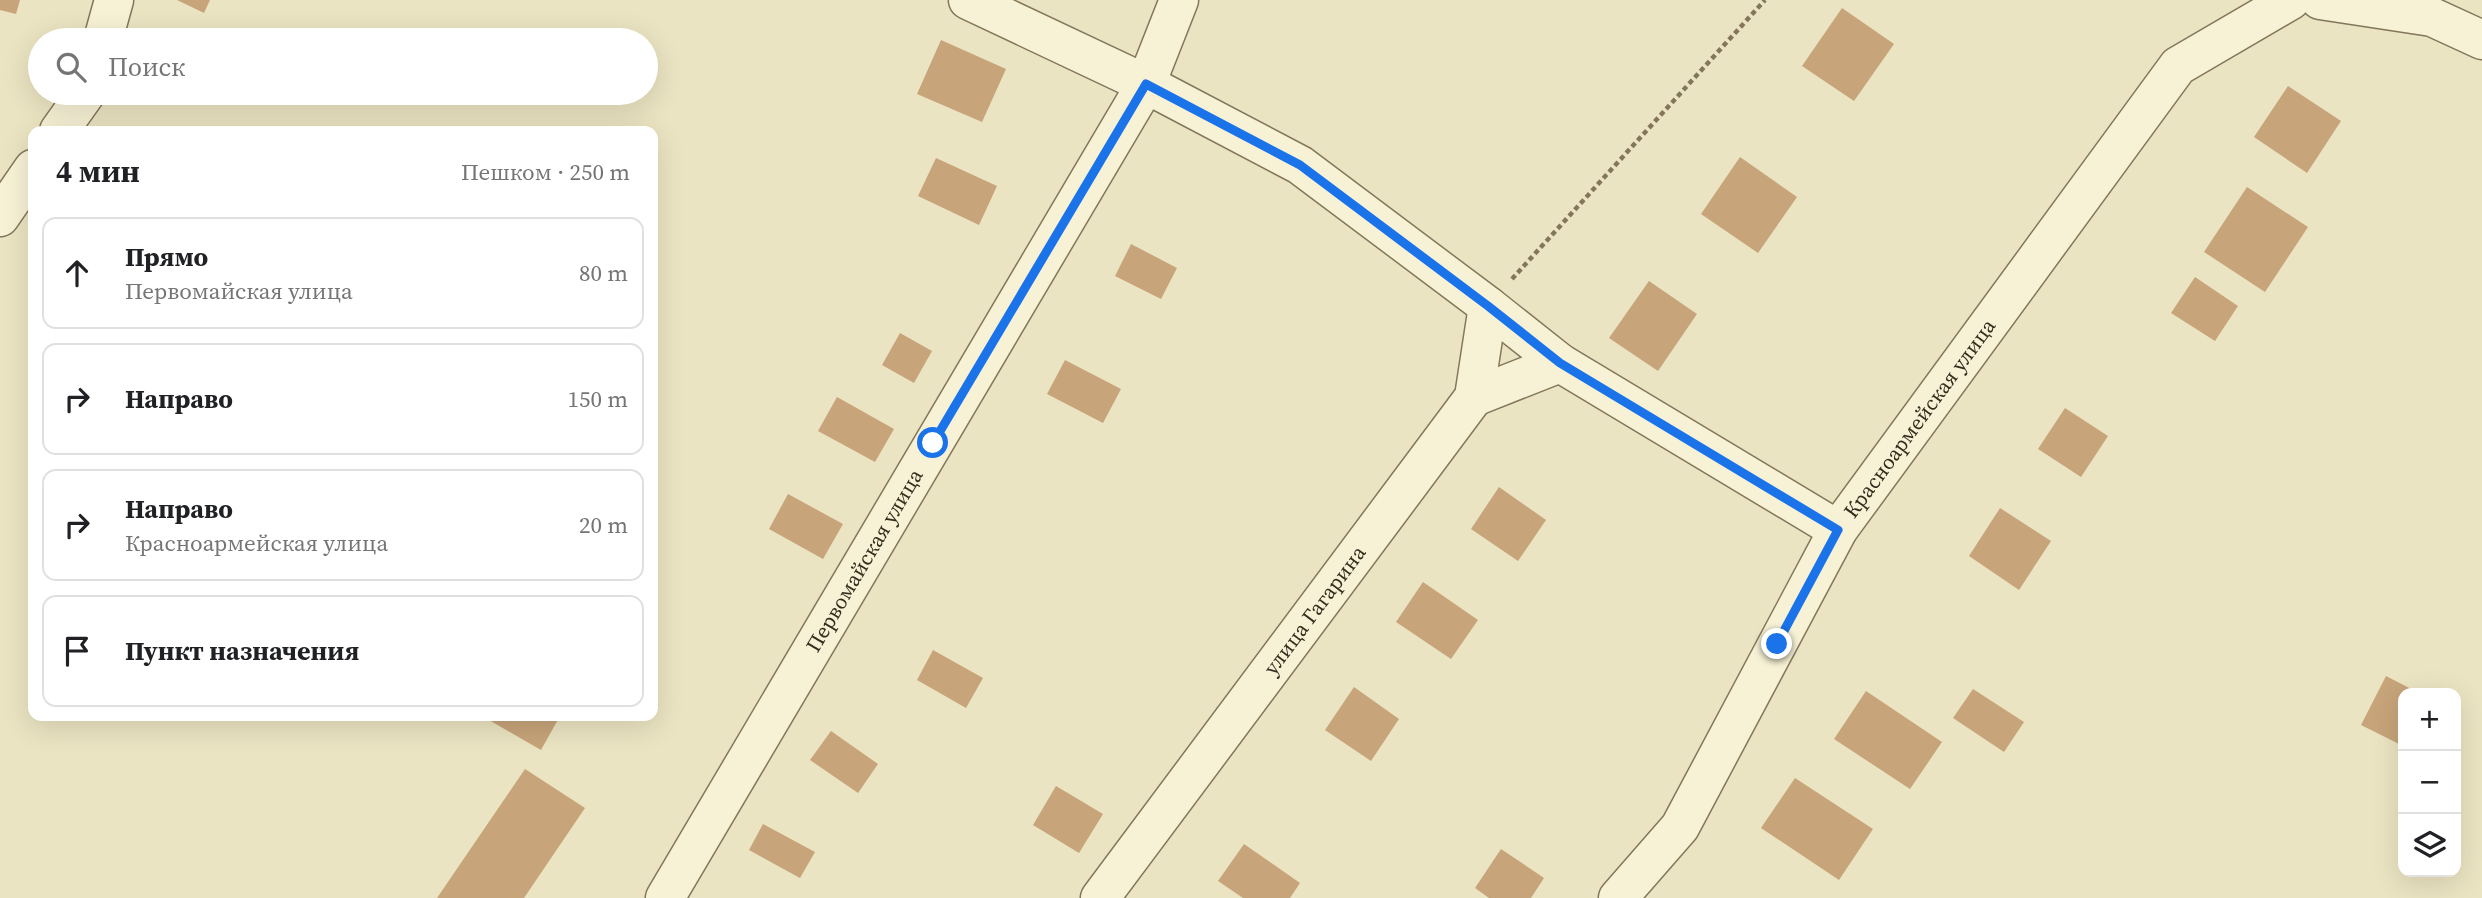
<!DOCTYPE html>
<html lang="ru">
<meta charset="utf-8">
<style>
body{margin:0;font-family:"Source Serif 4",serif;background:#f2f2f2;color:#202124}
.controls{position:absolute;right:21px;bottom:21px;display:grid;overflow:hidden;border-radius:14px;box-shadow:0 7px 28px #0002}
.controls button{width:63px;height:63px;display:grid;place-items:center;padding:0;border:0;border-bottom:2px solid #e0e0e0;background:#fff;color:#202124;font:35px sans-serif}
.stop{position:absolute;width:21px;height:21px;margin:-16px;border:5px solid #1a73e8;border-radius:50%;background:#fff}
.stop.end{background:#1a73e8;border-color:#fff;box-shadow:0 2px 7px #0008}
.list{margin:0;padding:0;list-style:none}
h2{display:flex;justify-content:space-between;align-items:center;height:91px;margin:0;padding:0 28px;font-size:30px}
h2 small{font-size:23px;font-weight:400;color:#757577}
.list li{display:grid;grid-template-columns:46px 1fr auto;gap:21px;align-items:center;box-sizing:border-box;height:112px;margin:0 14px 14px;padding:0 14px;border:2px solid #e0e0e0;border-radius:14px}
.list b{display:block;font-size:26px;white-space:nowrap}
.list p{margin:0;font-size:23px;white-space:nowrap;color:#757577}
.list em{font-size:23px;font-style:normal;color:#757577}
.icon{flex:none;width:38px;height:38px;fill:none;stroke:currentColor;stroke-width:2;stroke-linecap:round;stroke-linejoin:round}
.map{position:relative;flex:none;width:2482px;height:898px;overflow:hidden}
.search{position:absolute;background:#fff;box-shadow:0 7px 28px #0002;left:28px;top:28px;width:630px;height:77px;display:flex;align-items:center;gap:18px;box-sizing:border-box;padding:0 24px;border-radius:38px;color:#757577;font-size:26px}
.panel{position:absolute;background:#fff;box-shadow:0 7px 28px #0002;left:28px;top:126px;width:630px;height:595px;border-radius:14px}
.map>svg:first-child{display:block}
</style>
<div class="map">
<svg width="2482" height="898" viewBox="0 0 2482 898">
<rect width="100%" height="100%" fill="#ebe4c2"/>
<!-- building -->
<path fill="#c7a47a" d="M0,0h20l-4,14 -16,-4z
M177,0h33l-6,13z
M1842,8l52,36 -40,57 -52,-35z
M941,40l65,29 -24,53 -65,-28z
M2288,86l53,35 -34,52 -53,-36z
M1740,157l57,40 -39,56 -57,-39z
M936,158l61,28 -18,39 -61,-29z
M2247,187l61,40 -43,65 -61,-40z
M1131,244l46,24 -16,31 -46,-23z
M2195,277l43,29 -23,35 -44,-28z
M1649,281l48,33 -39,57 -49,-33z
M900,333l32,18 -18,32 -32,-18z
M1065,360l56,29 -18,34 -56,-29z
M837,397l57,32 -19,33 -57,-31z
M2065,408l43,28 -27,41 -43,-28z
M1499,487l47,33 -28,41 -47,-32z
M788,494l55,30 -20,35 -54,-30z
M2000,508l51,33 -32,49 -50,-34z
M1423,582l55,38 -27,39 -55,-37z
M933,650l50,28 -17,30 -49,-28z
M2386,676l33,17h-16v53l-42,-21z
M1354,687l45,32 -28,42 -46,-31z
M1973,689l51,33 -20,30 -51,-34z
M1866,691l76,51 -32,47 -76,-50z
M482,716h78l-19,34z
M831,731l47,33 -20,29 -48,-33z
M525,769l60,39 -61,90h-87z
M1795,778l78,51 -34,51 -78,-52z
M1056,786l47,28 -24,39 -46,-28z
M763,824l52,28 -15,26 -51,-28z
M1244,844l56,39 -10,15h-47l-25,-17z
M1501,849l43,29 -13,20h-42l-14,-10z"/>
<g fill="none" stroke-linecap="round" stroke-linejoin="round">
<defs>
<g id="minor">
<path d="M968,0l178,84 154,81 188,141 72,57 278,167"/>
<path d="M2320,0l112,17 50,23"/>
<path d="M103,40l11,-40"/>
<path d="M59,131l27,-38"/>
<path d="M0,217l33,-48"/>
<path d="M1474,397l86,-34"/>
<path id="s1" d="M665,898l481,-814 33,-84"/>
<path id="s2" d="M1100,898l374,-501 14,-91"/>
<path id="s3" d="M1618,898l62,-71 158,-297 340,-464 113,-66"/>
</g>
</defs>
<!-- minor casing -->
<use href="#minor" stroke="#84765a" stroke-width="41"/>
<!-- path -->
<path stroke="#84765a" stroke-width="4.5" stroke-dasharray="5 3.5" stroke-linecap="butt" d="M1512,279l253,-279"/>
<!-- minor -->
<use href="#minor" stroke="#f7f1d5" stroke-width="38"/>
</g>
<g fill="none" stroke-linecap="round" stroke-linejoin="round">
<!-- route -->
<path stroke="#1a73e8" stroke-width="9" d="M933,443l213,-359 154,81 188,141 72,57 278,167 -61,114"/>
</g>
<g text-anchor="middle" stroke-width="7" stroke-linejoin="round" paint-order="stroke">
<!-- street labels -->
<g font-size="21" fill="#352c1e" stroke="#f3eed1">
<text dy="7" stroke="none"><textPath href="#s3" startOffset="569">Красноармейская улица</textPath></text>
<text dy="7" stroke="none"><textPath href="#s1" startOffset="392">Первомайская улица</textPath></text>
<text dy="7" stroke="none"><textPath href="#s2" startOffset="359">улица Гагарина</textPath></text>
</g>
</g>
</svg>
<div class="controls">
<button>+</button>
<button>−</button>
<button><svg class="icon" aria-label="layers" viewBox="0 0 24 24"><path d="M12 4l9 5-9 5-9-5zM3 14l9 5 9-5"/></svg></button>
</div>
<div class="stop" style="left:933px;top:443px"></div>
<div class="stop end" style="left:1777px;top:644px"></div>
<div class="search"><svg class="icon" aria-label="search" viewBox="0 0 24 24"><circle cx="10" cy="10" r="6"/><path d="M15 15l6 6"/></svg>Поиск</div>
<section class="panel">
<h2>4 мин<small>Пешком · 250 m</small></h2>
<ul class="list">
<li><svg class="icon" aria-label="ahead" viewBox="0 0 24 24"><path d="M12 20V5M6 11l6-6 6 6"/></svg><div><b>Прямо</b><p>Первомайская улица</p></div><em>80 m</em></li>
<li><svg class="icon" aria-label="right" viewBox="0 0 24 24"><path d="M7 20v-9h11M14 6l5 5-5 5"/></svg><div><b>Направо</b></div><em>150 m</em></li>
<li><svg class="icon" aria-label="right" viewBox="0 0 24 24"><path d="M7 20v-9h11M14 6l5 5-5 5"/></svg><div><b>Направо</b><p>Красноармейская улица</p></div><em>20 m</em></li>
<li><svg class="icon" aria-label="arrive" viewBox="0 0 24 24"><path d="M6 21V4h12l-3 4 3 4H6"/></svg><div><b>Пункт назначения</b></div></li>
</ul>
</section>
</div>
